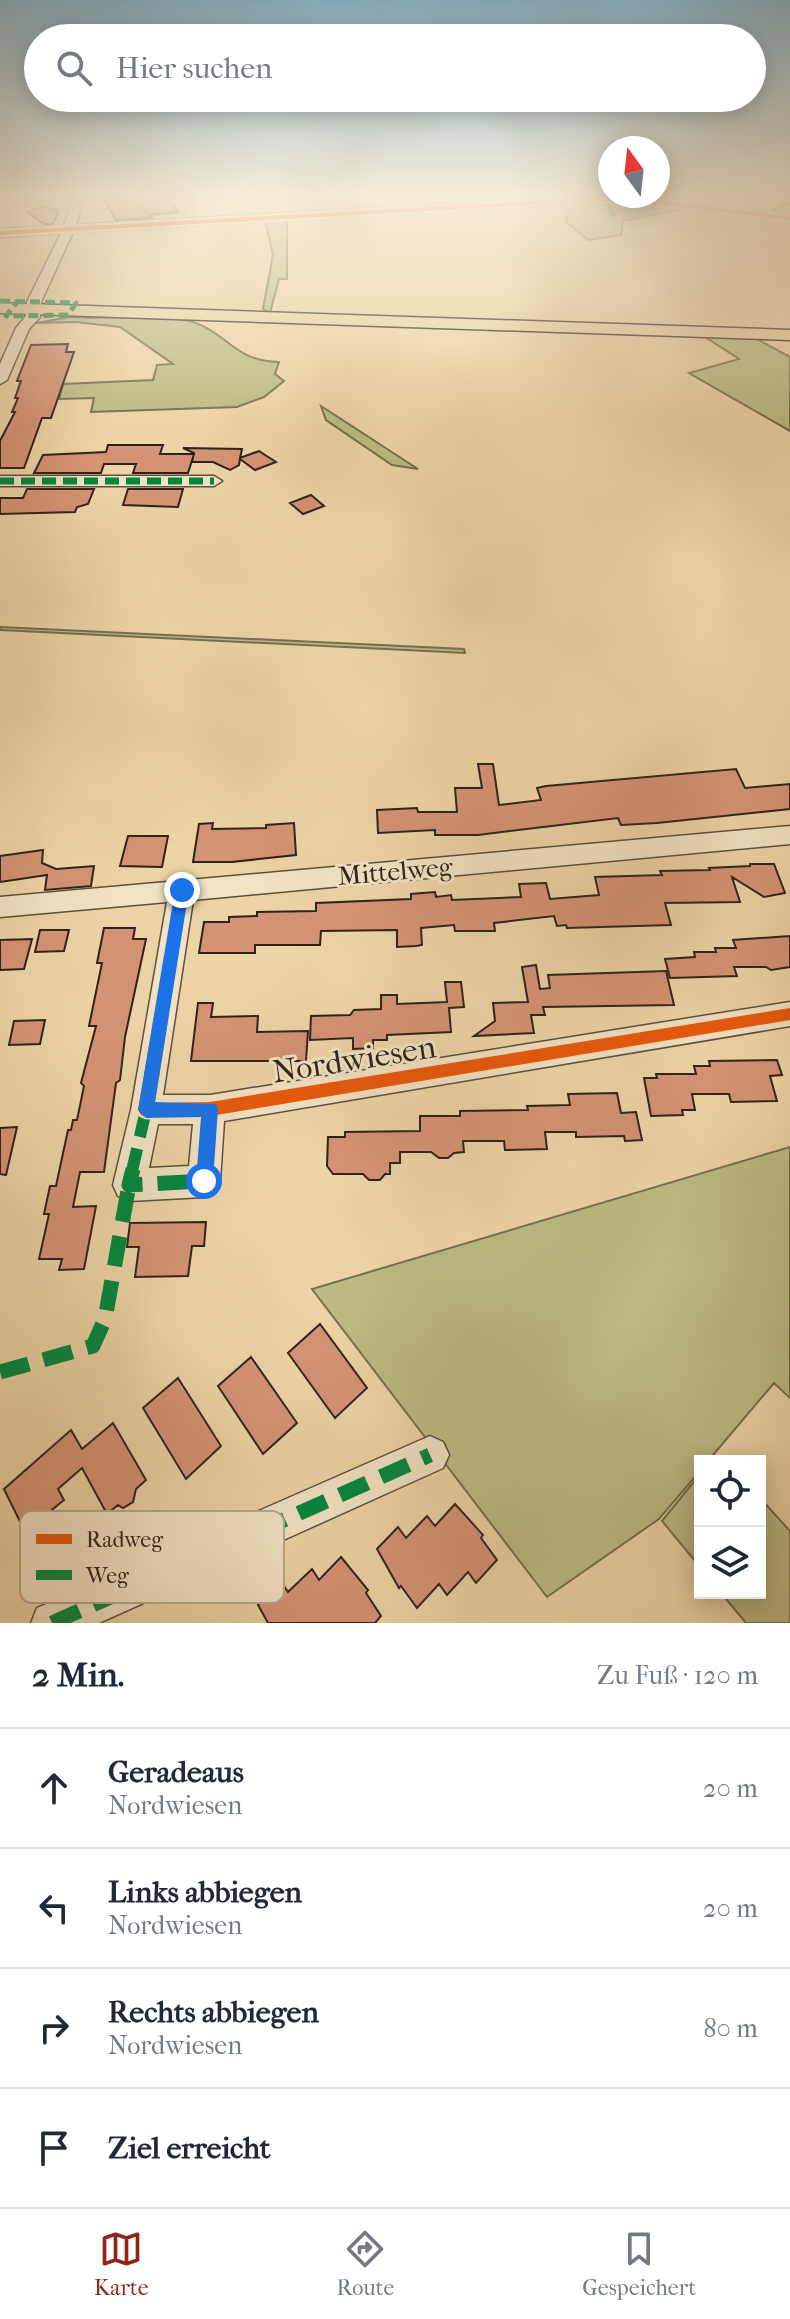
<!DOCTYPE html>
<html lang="de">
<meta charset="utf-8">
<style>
body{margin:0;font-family:"IM FELL French Canon",serif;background:#f2f2f3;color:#1f2937}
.controls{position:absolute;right:24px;bottom:24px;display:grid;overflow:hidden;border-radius:0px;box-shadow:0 4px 20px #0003}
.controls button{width:72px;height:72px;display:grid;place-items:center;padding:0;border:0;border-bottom:2px solid #e0e1e3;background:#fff;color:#1f2937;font:40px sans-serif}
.compass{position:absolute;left:598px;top:136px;width:72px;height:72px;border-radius:50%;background:#fff;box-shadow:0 4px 20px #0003;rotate:345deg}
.stop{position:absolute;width:24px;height:24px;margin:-18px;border:6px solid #1a73e8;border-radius:50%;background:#fff}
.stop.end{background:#1a73e8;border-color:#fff;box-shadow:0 2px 8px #0008}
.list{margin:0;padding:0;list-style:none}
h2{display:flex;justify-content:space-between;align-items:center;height:104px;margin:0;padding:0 32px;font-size:34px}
h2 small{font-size:26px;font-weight:400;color:#747a83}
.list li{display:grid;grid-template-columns:52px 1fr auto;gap:24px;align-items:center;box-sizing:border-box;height:120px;padding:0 32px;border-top:2px solid #e0e1e3}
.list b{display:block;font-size:30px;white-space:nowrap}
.list p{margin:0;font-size:26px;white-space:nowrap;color:#747a83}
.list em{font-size:26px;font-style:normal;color:#747a83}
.icon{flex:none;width:44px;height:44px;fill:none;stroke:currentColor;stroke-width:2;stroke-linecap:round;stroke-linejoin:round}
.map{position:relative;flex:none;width:790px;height:1623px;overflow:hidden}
.search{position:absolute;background:#fff;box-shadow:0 4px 20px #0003;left:24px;right:24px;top:24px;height:88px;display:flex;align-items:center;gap:20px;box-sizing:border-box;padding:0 28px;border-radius:44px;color:#747a83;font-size:30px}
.sheet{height:584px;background:#fff}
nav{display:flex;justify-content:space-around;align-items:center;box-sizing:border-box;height:112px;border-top:2px solid #e0e1e3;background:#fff;font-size:22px;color:#747a83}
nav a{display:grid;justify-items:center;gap:4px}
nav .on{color:#8f2418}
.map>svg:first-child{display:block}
</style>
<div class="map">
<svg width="790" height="1623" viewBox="0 0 790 1623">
<rect width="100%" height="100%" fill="#edd4a6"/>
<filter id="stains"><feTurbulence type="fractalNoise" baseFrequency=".0025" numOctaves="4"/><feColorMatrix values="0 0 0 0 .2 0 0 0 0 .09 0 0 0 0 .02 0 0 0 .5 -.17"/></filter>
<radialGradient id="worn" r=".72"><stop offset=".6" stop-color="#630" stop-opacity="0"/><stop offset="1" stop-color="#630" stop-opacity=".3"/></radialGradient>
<!-- green -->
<path fill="#bdbb83" stroke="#766f4f" stroke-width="2" d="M623,200l72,7 -72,14 -2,14 -33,5 -22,-18 6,-20z
M265,220h22v59h-8l-9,34 -7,-4 10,-54z
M70,317c32,3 99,-4 126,6 34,13 39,38 83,39l-4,12 9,7 -20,16 -27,10 -146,5 3,-14 -35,1 4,-15 90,-4 4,-15 16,-1 -53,-37 -44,-5 -40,1z
M702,335l53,3 35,19v74l-101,-58 50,-14z
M321,406l97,63 -26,-4 -66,-45z
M0,627l464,22 1,4 -465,-23z
M790,1147v251l-16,-15 -66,78h-8v10l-41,48 -112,78 -235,-308z
M700,1474v93l-38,-46z
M760,1498l30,33v92h-44l-25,-30h39z"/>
<!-- building -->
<path fill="#d59375" stroke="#2e231b" stroke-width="2" d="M133,196h34l11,16 -28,3 2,3 -36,2 -12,-20z
M43,206l16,5 -6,13h-9l-17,-12z
M68,344l-2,8h8l-23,66h-9l-18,50h-24v-27l15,-29h-3l6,-14h-3l6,-17h-4l14,-36z
M108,445h55l-3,9h34l-6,19h-55l3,-9h-32l-3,9h-67l9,-18 63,-3z
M183,448l59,1 -2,9 19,-7 17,11 -21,8 -15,-11 -1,6 -9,5 -17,-8h-21l2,-9z
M27,489h67l-6,15 -11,3 -2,5 -75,2v-16h23z
M128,489h55l-5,18 -55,-2z
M311,495l13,11 -21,8 -13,-11z
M478,764h15l6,41 42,-5 -4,-12 9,-2 190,-17 9,19 45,-4v25l-133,14 -36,2 -3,-7 -140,17h-43v-5l-57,3 -1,-23 40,-2 1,4h39l-2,-24h27z
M213,823l-1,6 54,-1v-3l28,-2 2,32 -64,7h-39l6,-38z
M128,836h40l-6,31 -42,-1z
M43,850l-1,13 14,6 38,-3 -3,20 -46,4 2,-15 -47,7v-26z
M750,864h24l11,29 -21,4 -32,-20 8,25 -75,1 6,22 -104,3 -1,-3 -9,1 -3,-10 -60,7 1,8h-40l-1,-6 -33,3 1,17 -6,1 -19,1v-17l-76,1 -1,14h-65v8h-56l5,-31h25v-5l28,-1v-4l59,-1v-8l95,-4v-5l24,-2 1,5 15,-2 1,5 69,-3 -2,-13 27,-1 4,16 49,-4 -4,-18 67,-2 -2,-4 50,-1 -1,-2 41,-2z
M104,928h31l-2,11h13l-21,98 -5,43 -4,3 -12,89h-24l-7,35 23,-1 -12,63 -25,1 3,-11h-23l10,-45h-5l6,-28h6l12,-56h3l2,-10h4l7,-34 -3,-3 15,-57h-7l13,-63h-5z
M40,930h29l-5,21 -29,1z
M790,936v31l-19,3 -5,-3h-32l3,9 -67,2 -5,-19 30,-2 -1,-5h22l-1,-4h21l-3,-8z
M32,939l-8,30 -24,1v-30z
M536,965l4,24 10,-1 -2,-13 118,-4 8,34 -131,2 2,8h-14l3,18 -60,3 21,-15 -2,-18 35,-1 -6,-35z
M445,982h16l3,25 -15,1 2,24 -64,3v5h-14v8l-20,1v-11l-43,2 1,-24 39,-1 4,-5 27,-1v-14h16v9l50,-2z
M198,1003h15l-2,14 47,-1 -1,16 51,-1 -2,30h-115z
M45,1020l-5,24 -31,1 5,-24z
M777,1060l5,15 -12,1 7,25 -46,1 -2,-8h-37l3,16h-13l1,5 -32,1 -7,-38h13l-1,-4h40l-2,-8h16l-1,-5z
M617,1093l4,20 15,-1 6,28 -17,1 -1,-5 -48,1v-5h-31l2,17 -42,1 -1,-9h-41l1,11 -10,1 -6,5h-9l-8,-6h-31v11h-10v11h-5l-5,6h-11l-6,-6h-30l-6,-8 1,-29h17v-5l75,-1v-15h40v-5l68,-1 -1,-4 43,-1 -2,-11z
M17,1127l-11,48 -6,-1v-46z
M206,1222l-2,24h-12l-4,30 -53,1 4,-30h-12l3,-24z
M320,1324l47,64 -32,30 -47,-65z
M251,1357l46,66 -34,31 -45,-68z
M178,1378l43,68 -35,33 -43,-71z
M113,1423l33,57 -10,9 -3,13 -10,6 -5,-3 -11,9 -25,-46 -24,21 6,11 -39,32 -21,-43 67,-59 11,19z
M455,1504l28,31 -2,3 16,22 -21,23 -8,-11 -21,23 -8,-11 -22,24 -16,-22 -2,2 -22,-39 21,-22 8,11 21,-22 8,10z
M341,1557l27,33 -2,3 15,23 -6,7h-107l-10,-18 23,-24 7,11 24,-23 7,11z"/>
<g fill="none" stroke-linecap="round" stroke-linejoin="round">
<defs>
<path id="minor" d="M73,196h11l-8,29 515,-29h44l155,19v6l-169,-20 -548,31 -32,70 -1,15 -11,12 -22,51 -7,4v-20l16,-36 10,-12 1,-14 34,-69 -61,4v-8l64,-3z
M0,476h214l8,5 -8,5h-214z
M790,826v18l-597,56 -30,195h47l580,-93v24l-566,95 -4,60 -5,11 -11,5 -75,4 -11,-5 -5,-11 18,-75 36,-208 -167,15v-20zM158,1124h35l-4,42 -40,2z
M430,1436l13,6 6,13 -6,13 -344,155h-68l6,-15z"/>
<path id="major" d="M0,303l790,27v10l-790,-27z"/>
</defs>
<!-- minor casing -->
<use href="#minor" stroke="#5e4f3e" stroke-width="3"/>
<!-- major casing -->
<use href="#major" stroke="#2e231b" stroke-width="3"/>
<!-- minor -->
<use href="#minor" fill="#f3e3c5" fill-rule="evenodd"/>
<!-- major -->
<use href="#major" fill="#edd4a6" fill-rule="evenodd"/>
<!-- quiet-far3 -->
<path stroke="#00873e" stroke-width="5" stroke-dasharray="10 5" stroke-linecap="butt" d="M598,199l17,17
M768,215l22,-13
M0,301l76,2 -8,12 -62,1 11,-14"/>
<!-- quiet-far2 -->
<path stroke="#00873e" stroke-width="7" stroke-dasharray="14 7" stroke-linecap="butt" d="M0,481h214"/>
<!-- quiet-far1 -->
<path stroke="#00873e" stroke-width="12" stroke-dasharray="23 12" stroke-linecap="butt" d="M132,1171l14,-61
M205,1171l5,-62"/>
<!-- quiet -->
<path stroke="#00873e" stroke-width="15" stroke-dasharray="30 15" stroke-linecap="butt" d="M133,1169l-4,16 75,-4 1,-12
M0,1372l93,-26 12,-27 24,-134
M52,1623l378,-168"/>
<defs>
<path id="cycleway" d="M621,196l169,20v4l-169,-20 -621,35v-4z
M182,885l5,1 1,4 -33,213 55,-1 580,-94v12l-580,96 -64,1 -5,-2 -3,-5 38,-220 1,-4z"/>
</defs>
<!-- cycleway casing -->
<use href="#cycleway" stroke="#f3e3c5" stroke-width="5"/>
<!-- cycleway -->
<use href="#cycleway" fill="#e8590c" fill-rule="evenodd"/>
</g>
<!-- sky -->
<linearGradient id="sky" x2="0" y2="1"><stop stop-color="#88b6ce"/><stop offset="0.46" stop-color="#f7ecd7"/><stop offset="1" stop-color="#f7ecd7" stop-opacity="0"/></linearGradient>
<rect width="790" height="424" fill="url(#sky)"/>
<!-- route -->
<path fill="#1a73e8" d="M182,885l7,5 -34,212 61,2 2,5 -5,72 -2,6 -7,3 -6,-3 -2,-6 5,-64 -55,1 -8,-8 37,-220z"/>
<g text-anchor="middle" stroke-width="6" stroke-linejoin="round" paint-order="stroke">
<!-- street labels -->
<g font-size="26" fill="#2e231b" stroke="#f3e3c5">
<text transform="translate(395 871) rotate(-5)" y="9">Mittelweg</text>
</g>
<!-- near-street labels -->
<g font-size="32" fill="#2e231b" stroke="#f3e3c5">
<text transform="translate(354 1059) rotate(-9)" y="11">Nordwiesen</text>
</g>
</g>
<!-- legend -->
<rect x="20" y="1511" width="264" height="92" rx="12" fill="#f3e3c5" stroke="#b8a992" stroke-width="2"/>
<rect x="36" y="1534" width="36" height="10" fill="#e8590c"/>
<rect x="36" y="1570" width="36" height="10" fill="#00873e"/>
<g font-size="22" fill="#2e231b">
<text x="86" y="1547">Radweg</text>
<text x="86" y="1583">Weg</text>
</g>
<rect width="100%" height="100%" filter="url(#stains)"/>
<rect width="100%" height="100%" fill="url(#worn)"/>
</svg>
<div class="controls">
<button><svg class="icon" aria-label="locate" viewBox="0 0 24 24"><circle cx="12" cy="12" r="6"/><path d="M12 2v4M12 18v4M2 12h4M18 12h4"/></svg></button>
<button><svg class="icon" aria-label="layers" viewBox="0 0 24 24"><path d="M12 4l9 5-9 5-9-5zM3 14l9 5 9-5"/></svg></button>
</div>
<svg class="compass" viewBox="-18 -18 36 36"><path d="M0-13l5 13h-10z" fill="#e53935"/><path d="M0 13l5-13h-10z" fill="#747a83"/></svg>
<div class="stop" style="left:204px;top:1181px"></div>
<div class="stop end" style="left:182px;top:890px"></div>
<div class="search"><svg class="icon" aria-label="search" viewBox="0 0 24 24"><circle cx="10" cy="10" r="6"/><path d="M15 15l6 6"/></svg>Hier suchen</div>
</div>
<section class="sheet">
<h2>2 Min.<small>Zu Fuß · 120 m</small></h2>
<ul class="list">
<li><svg class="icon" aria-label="ahead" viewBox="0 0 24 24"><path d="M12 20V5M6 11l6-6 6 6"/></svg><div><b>Geradeaus</b><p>Nordwiesen</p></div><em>20 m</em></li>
<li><svg class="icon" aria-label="left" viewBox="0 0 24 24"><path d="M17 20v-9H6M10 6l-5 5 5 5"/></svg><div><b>Links abbiegen</b><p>Nordwiesen</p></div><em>20 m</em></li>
<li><svg class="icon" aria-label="right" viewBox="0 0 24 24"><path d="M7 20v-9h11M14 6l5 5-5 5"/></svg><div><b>Rechts abbiegen</b><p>Nordwiesen</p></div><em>80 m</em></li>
<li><svg class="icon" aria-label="arrive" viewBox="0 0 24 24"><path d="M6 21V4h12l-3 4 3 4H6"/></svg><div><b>Ziel erreicht</b></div></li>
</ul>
</section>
<nav>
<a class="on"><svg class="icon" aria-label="map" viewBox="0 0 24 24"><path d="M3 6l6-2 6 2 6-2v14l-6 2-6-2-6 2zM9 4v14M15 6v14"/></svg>Karte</a>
<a><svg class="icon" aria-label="directions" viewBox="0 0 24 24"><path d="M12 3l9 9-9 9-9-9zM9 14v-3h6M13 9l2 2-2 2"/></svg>Route</a>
<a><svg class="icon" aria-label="saved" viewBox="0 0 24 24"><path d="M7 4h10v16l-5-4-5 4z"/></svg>Gespeichert</a>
</nav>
